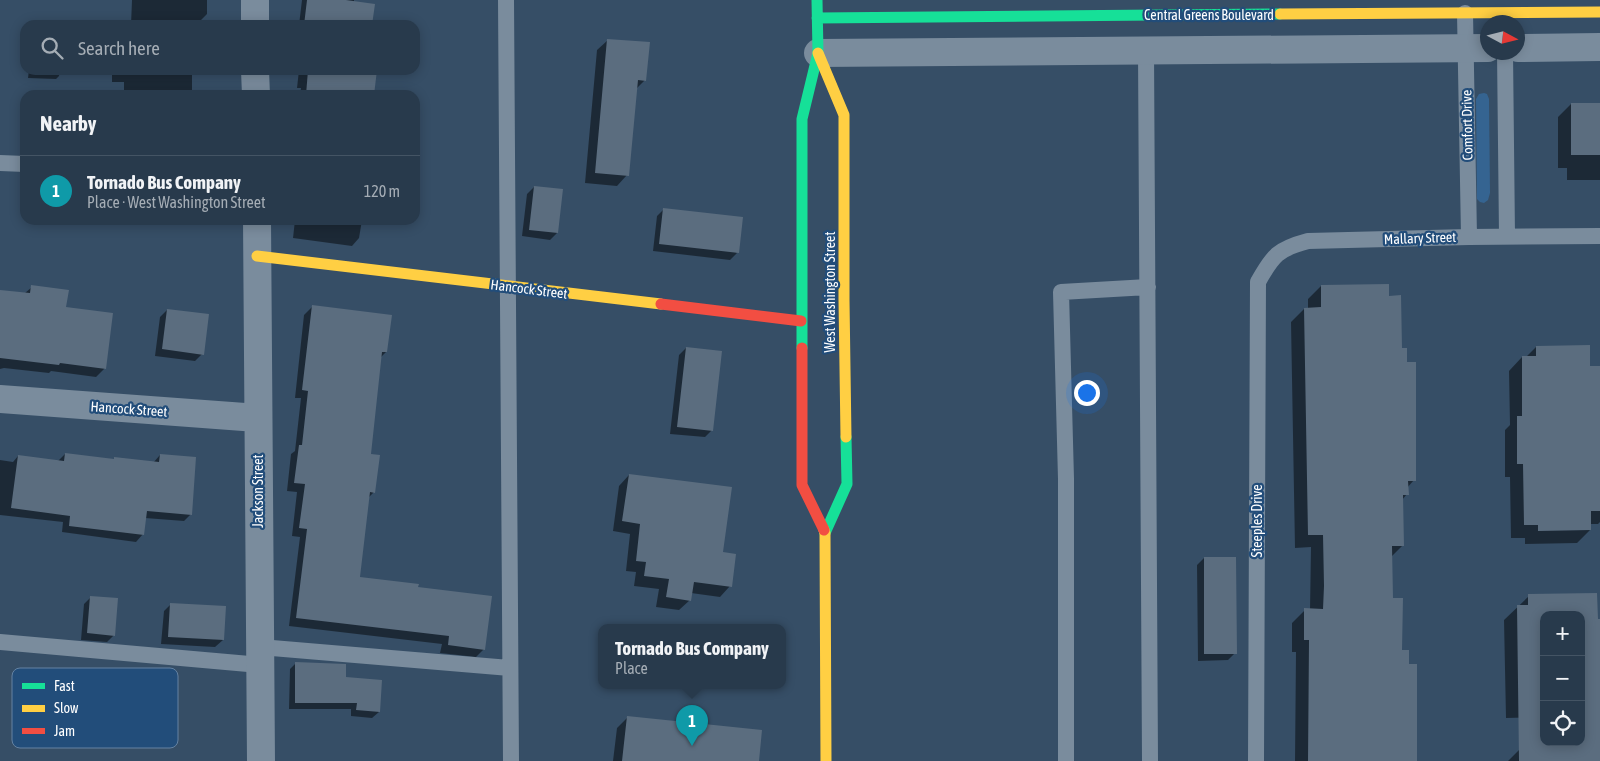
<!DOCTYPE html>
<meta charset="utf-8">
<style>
body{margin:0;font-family:"Asap Condensed",sans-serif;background:#304153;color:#f1f3f6}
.controls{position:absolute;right:15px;bottom:15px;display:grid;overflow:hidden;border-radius:10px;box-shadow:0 2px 12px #0003}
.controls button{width:45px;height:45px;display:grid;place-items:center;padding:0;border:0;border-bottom:1px solid #445464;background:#283a4c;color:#f1f3f6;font:25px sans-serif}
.compass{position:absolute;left:1480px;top:15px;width:45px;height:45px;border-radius:50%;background:#283a4c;box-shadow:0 2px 12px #0003;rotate:97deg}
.you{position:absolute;left:1086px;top:392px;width:18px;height:18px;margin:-12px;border:4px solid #fff;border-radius:50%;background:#1a73e8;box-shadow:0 0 0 8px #1a73e833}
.badge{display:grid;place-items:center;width:32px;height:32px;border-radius:50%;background:#95b2f1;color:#fff;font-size:16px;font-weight:700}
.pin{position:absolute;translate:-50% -41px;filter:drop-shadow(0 1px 2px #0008)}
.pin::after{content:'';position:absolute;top:26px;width:18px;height:15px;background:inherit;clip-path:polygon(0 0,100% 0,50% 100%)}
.popup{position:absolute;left:598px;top:624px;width:188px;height:65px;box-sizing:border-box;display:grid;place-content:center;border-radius:10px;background:#283a4c;filter:drop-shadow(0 1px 4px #0005);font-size:16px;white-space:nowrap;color:#a5adb5}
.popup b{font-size:19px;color:#f1f3f6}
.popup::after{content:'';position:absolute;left:50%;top:100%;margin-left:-10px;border:10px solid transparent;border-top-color:#283a4c}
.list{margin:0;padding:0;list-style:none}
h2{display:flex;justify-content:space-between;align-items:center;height:65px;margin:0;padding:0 20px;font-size:21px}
h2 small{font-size:16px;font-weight:400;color:#a5adb5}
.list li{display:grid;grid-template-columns:32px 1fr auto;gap:15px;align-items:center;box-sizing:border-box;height:70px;padding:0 20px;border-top:1px solid #445464}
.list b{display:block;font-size:19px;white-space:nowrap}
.list p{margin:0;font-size:16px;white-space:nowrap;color:#a5adb5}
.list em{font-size:16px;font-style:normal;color:#a5adb5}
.icon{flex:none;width:28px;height:28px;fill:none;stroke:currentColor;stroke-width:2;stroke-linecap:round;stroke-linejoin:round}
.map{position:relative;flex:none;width:1600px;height:761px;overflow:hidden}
.search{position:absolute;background:#283a4c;box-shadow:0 2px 12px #0003;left:20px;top:20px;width:400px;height:55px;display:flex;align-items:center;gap:12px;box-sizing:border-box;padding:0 18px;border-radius:15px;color:#a5adb5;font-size:19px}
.panel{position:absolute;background:#283a4c;box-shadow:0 2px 12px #0003;left:20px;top:90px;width:400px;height:135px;border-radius:15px}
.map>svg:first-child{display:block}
</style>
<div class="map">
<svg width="1600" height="761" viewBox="0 0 1600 761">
<rect width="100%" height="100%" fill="#364e66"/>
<!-- green -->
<path fill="#356491" d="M1484,93l3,1 2,5 1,94 -2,7 -4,3 -4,-1 -3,-3 -1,-100 3,-5z"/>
<!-- shadow -->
<path fill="#0007" d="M132,0h75v14l-7,7h-8v4h-61z
M302,0h52v2l17,23h-72z
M608,40l37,40 -10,10 -8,85 -10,11 -32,-3 12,-133z
M29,70h31l-1,6 -3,3 -28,-1z
M112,70h80v25h-68v-13h-12z
M299,70h77l-3,25h-73l1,-7h-4z
M1571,104h29v76h-33v-12h-9v-51z
M534,187l23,46 -7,7 -28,-4 5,-42z
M664,209l73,44 -7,7 -77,-9 4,-35z
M295,220h67l-3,18 -7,8 -59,-8z
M1321,286l67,11 13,52 13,131 -7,8v6l-5,6v46l-11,11 1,42 9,52 15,110h-121l1,-109h-4v-29l13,-13h5l1,-63 -16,1 -4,-226 13,-13h4v-10z
M32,287l33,21 40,60 -9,9 -45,-6 -2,2 -45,-5 -4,1v-78l25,2z
M312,307l74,45 -6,6 -11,97 5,37 -6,6 -9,80 58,10 67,61 -8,8 -36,-4 2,-9 -153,-18 11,-89 -8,-1 5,-44 -10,-1 4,-37 4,-3 6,-53h-6l9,-83z
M167,310l35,44 -7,7 -40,-5 5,-39z
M1536,347l52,21 12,-1v155l-2,2h-8v6l-13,13 -52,1v-6h-14l-1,-61h-5v-47l5,-5 -1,-54 13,-14h4z
M686,348l26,82 -7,7 -35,-3 9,-79z
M65,454l48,6 2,-2 38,5 7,-8 31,59 -7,7 -39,-3 -2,16 -7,8 -74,-10 1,-10 -63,-7v-55l13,2 5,-6 40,5z
M629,475l93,79 8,32 -10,11 -29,-4 -1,7 -11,10 -23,-3 3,-18 -25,-3 2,-14 -10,-1 4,-37 -17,-3 6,-45z
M1204,558l31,95 -7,7 -30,1 -1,-96z
M1596,595v25h4v96h-19v-101h-37v102l-38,1 -2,-98 25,-24z
M91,597l23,38 -7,7 -26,-2 3,-36z
M171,604l52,36 -8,7 -54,-3 3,-33z
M296,663l49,15 34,34 -7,6 -21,-2v-7h-62l1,-40z
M627,718l131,43h-145l4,-33z
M1519,750l79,11h-90z"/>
<!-- building -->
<path fill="#5b6d7f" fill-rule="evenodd" d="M307,0h39l29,4 -3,21h-68z
M607,39l43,3 -4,39 -8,-1 -9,96 -34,-3z
M308,70h69l-3,25h-68z
M1571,103h29v52h-29z
M534,186l29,3 -5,44 -29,-3z
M663,208l80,9 -4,36 -80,-9z
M1389,284v12l12,-1 1,53h5v14h9v119h-8l1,14h-6l1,51h-12l1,52h10l-1,52h7v14h8v97h-109l1,-121h-5v-32l19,1 1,-23 -1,-51h-15l-4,-227 17,-1v-22z
M31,285l38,5 -3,17 47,6 -7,56 -46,-6 -1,2 -59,-7v-68l30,3z
M312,305l80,10 -5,37h-5l-11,102 9,1 -5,38 -5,-1 -10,85 59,7 -1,3 74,9 -7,54 -37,-5 1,-9 -153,-18 11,-89 -8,-1 6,-44 -11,-1 5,-38h3l6,-54 -6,-1z
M167,309l42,5 -5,41 -42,-6z
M1590,345v21h10v145h-9v19l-53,1v-6h-14l-1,-61h-6v-48h5v-60h14v-10z
M686,347l36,4 -9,80 -36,-4z
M65,453l49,6v-2l45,5 1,-8 36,3 -4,58 -45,-4 -3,24 -75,-9 1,-10 -59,-8 7,-53 46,6z
M629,474l103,13 -9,65 13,2 -4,33 -38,-5 -3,19 -25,-4 3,-18 -25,-3 2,-14 -10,-1 4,-37 -18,-3z
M1204,557h32l1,97h-33z
M1597,593l1,26h2v142h-81l-2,-156h11v-11zM1544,615h37v127h-37z
M90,596l28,2 -3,38 -28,-3z
M170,603l56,3 -2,34 -56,-3z
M295,662l51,2v13l36,3 -2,32 -24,-2 1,-7h-62z
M627,716l135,14 -3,31h-137z"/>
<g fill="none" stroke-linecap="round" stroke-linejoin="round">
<!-- lane -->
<path stroke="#7a8c9d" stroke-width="16" d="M506,0l5,761
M1465,13l4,224
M1146,50l4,711
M1505,52l2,184
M0,163l25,1
M0,642l260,23
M260,647l250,21
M1066,761v-282l-5,-187 87,-5
M1256,761l2,-479c15,-27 20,-33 50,-41l161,-4 131,-1"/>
<!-- street -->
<path stroke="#7a8c9d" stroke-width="28" d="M255,0v25
M1518,48l82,-1
M818,53l670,-5
M255,70l1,25
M257,220l4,541
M0,399l258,19"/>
<!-- fast -->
<path stroke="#16e098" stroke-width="11" d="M817,18l463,-4
M802,348v-229l16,-66 -1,-53
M825,533l22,-49 -1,-47"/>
<!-- slow -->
<path stroke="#ffcf43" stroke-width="11" d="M1280,14l320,-2
M818,53l26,62v185l2,137
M257,256l404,48
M824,530l1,3 1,228"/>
<!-- jam -->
<path stroke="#f24e42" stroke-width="11" d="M661,304l140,17
M802,348v137l22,45"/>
</g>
<g text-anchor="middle" stroke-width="4.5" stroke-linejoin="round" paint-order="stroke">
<!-- street labels -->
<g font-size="14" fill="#fff" stroke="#224d7a">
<text x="1209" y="20">Central Greens Boulevard</text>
<text transform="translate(1467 125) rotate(-91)" y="5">Comfort Drive</text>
<text transform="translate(1420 238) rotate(-2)" y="5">Mallary Street</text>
<text transform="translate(529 289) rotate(7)" y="5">Hancock Street</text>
<text transform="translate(830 292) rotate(-90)" y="5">West Washington Street</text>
<text transform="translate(129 409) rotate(4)" y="5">Hancock Street</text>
<text transform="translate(258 491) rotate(-90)" y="5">Jackson Street</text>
<text transform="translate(1257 521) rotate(-90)" y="5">Steeples Drive</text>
</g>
</g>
<!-- legend -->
<rect x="12" y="668" width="166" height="80" rx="8" fill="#224d7a" stroke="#6482a2" stroke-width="1"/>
<rect x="22" y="683" width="23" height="6" fill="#16e098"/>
<rect x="22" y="705" width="23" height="7" fill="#ffcf43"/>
<rect x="22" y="728" width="23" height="6" fill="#f24e42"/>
<g font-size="14" fill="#fff">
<text x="54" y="691">Fast</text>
<text x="54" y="713">Slow</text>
<text x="54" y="736">Jam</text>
</g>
</svg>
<div class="controls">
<button>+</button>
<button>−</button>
<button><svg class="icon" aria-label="locate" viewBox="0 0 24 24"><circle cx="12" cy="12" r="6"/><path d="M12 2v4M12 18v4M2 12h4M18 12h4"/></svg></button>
</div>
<svg class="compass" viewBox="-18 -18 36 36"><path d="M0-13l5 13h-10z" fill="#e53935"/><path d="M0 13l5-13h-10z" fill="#a5adb5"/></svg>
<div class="you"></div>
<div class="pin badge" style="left:692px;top:746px;background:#0f9aa8">1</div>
<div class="popup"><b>Tornado Bus Company</b>Place</div>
<div class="search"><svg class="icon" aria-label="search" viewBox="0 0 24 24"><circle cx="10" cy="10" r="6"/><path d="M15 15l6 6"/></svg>Search here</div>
<section class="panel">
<h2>Nearby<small></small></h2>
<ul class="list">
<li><span class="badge" style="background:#0f9aa8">1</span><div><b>Tornado Bus Company</b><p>Place · West Washington Street</p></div><em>120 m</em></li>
</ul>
</section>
</div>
